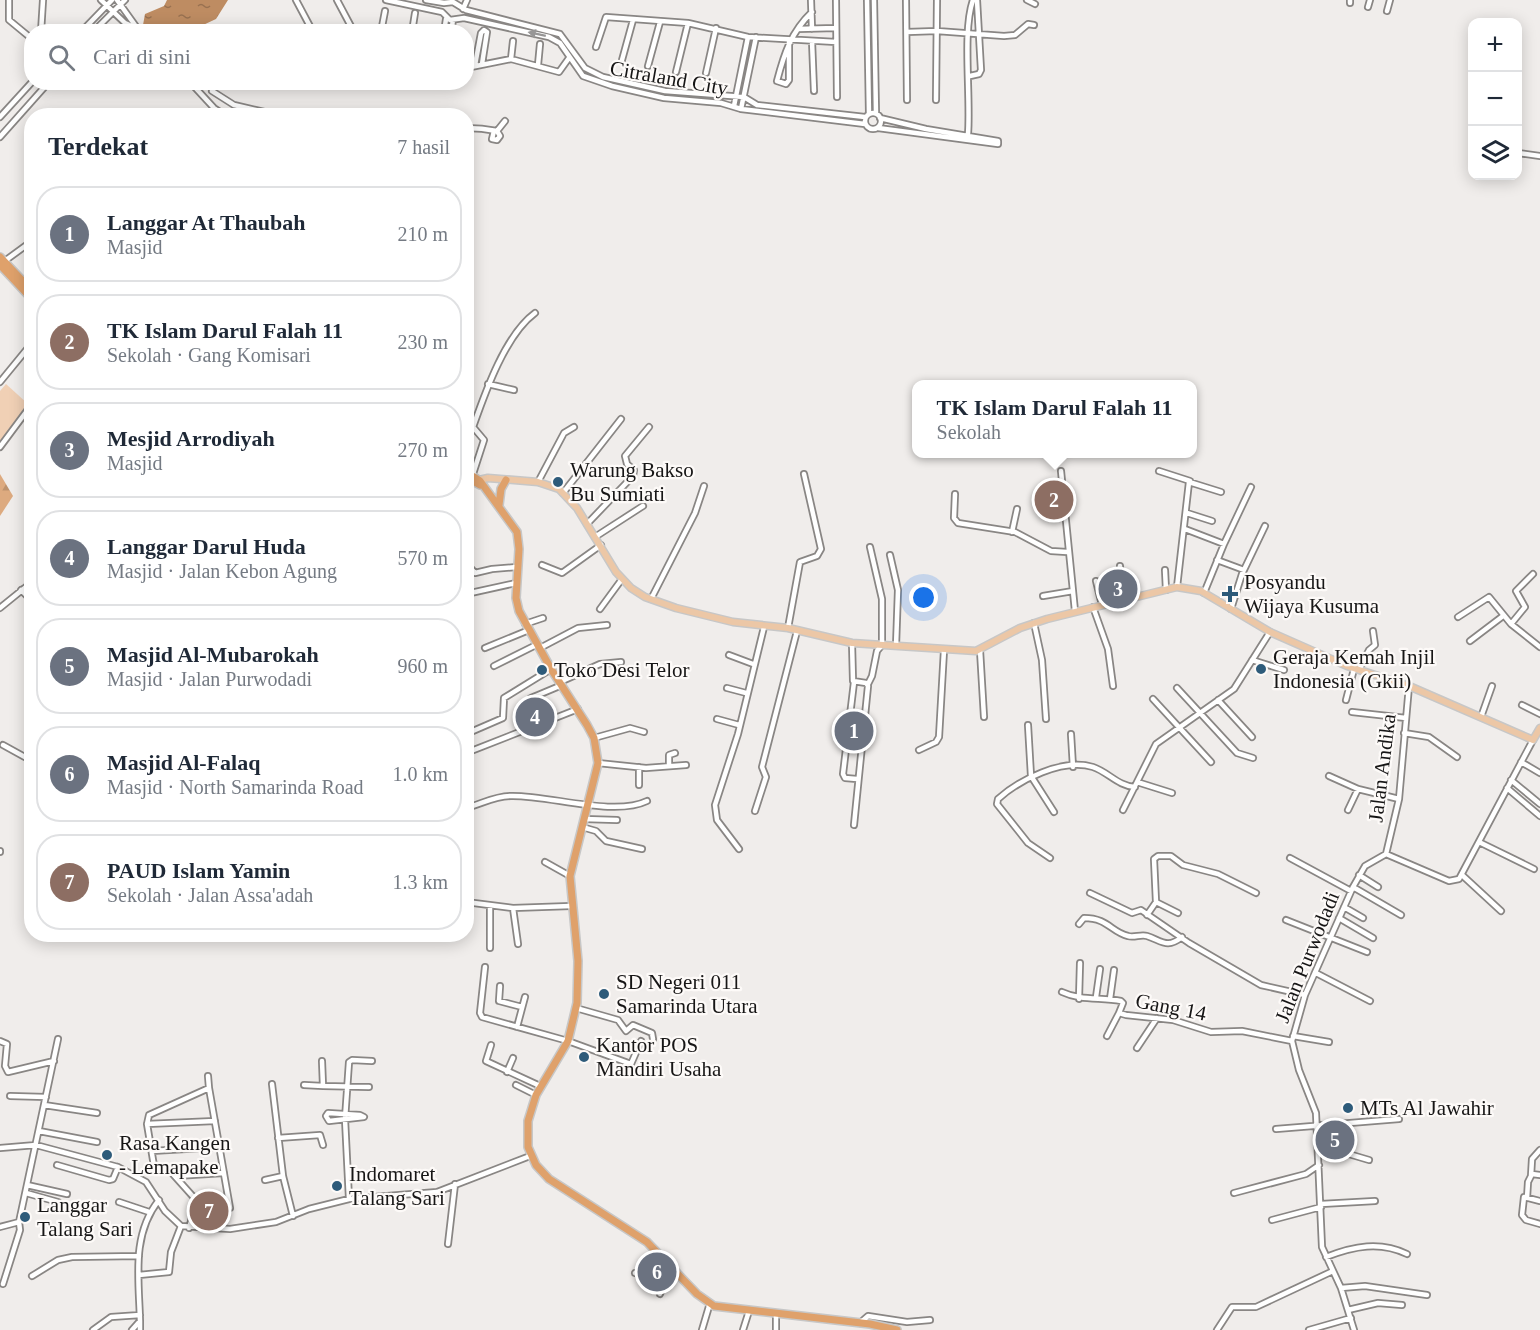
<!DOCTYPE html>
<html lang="id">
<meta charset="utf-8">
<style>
body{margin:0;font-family:Georgia,serif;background:#f2f2f3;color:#1f2937}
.controls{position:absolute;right:18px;top:18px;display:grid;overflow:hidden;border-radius:12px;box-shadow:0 3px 15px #0003}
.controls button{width:54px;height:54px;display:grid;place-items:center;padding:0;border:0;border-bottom:2px solid #e0e1e3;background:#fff;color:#1f2937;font:30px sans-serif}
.you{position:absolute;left:924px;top:598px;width:21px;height:21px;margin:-15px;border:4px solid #fff;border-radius:50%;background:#1a73e8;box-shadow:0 0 0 9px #1a73e833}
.badge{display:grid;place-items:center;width:39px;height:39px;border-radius:50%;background:#db2777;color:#fff;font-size:20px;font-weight:700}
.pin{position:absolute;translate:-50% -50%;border:3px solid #fff;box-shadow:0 2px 6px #0006}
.popup{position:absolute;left:912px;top:380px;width:285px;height:78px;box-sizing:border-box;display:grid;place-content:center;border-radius:12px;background:#fff;filter:drop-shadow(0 2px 4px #0005);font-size:20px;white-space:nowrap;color:#747a83}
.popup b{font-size:22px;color:#1f2937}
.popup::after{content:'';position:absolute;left:50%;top:100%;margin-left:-12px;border:12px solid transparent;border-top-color:#fff}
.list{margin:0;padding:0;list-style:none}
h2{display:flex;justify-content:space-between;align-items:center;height:78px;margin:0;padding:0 24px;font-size:26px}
h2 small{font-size:20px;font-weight:400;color:#747a83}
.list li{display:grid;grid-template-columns:39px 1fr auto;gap:18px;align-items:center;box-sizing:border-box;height:96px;margin:0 12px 12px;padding:0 12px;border:2px solid #e0e1e3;border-radius:24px}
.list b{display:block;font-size:22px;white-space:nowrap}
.list p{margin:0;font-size:20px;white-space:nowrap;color:#747a83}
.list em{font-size:20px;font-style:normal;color:#747a83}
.icon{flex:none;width:33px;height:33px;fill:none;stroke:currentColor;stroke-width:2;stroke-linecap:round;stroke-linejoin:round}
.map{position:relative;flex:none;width:1540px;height:1330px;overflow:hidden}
.search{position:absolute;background:#fff;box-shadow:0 3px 15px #0003;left:24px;top:24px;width:450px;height:66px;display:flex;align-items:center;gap:15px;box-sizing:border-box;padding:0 21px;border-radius:24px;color:#747a83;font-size:22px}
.panel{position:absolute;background:#fff;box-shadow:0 3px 15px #0003;left:24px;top:108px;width:450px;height:834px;border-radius:24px}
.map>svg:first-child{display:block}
</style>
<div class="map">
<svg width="1540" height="1330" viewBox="0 0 1540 1330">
<defs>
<pattern id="forest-firs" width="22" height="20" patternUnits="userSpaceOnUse" patternTransform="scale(1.5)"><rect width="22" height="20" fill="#ddaa7f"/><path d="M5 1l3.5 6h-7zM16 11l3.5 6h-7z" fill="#bd926d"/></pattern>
<pattern id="water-ripples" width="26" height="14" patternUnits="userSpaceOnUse" patternTransform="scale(1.5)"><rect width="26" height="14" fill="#be8c62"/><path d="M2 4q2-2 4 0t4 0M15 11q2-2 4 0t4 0" fill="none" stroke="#997150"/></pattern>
</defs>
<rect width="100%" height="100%" fill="#f0edeb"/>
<!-- forest -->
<path fill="url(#forest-firs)" d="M0,474l13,22 -13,20z"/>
<!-- garden -->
<path fill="#f0d0b5" d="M6,384l22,20 -28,40v-53z"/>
<!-- water -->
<path fill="url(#water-ripples)" d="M167,0h61l-12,19 -15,7v5h-54l-4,-6 2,-11 19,-8z"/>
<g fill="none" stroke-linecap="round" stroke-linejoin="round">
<defs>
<path id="minor" d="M9,0v20l23,19
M101,0l24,23 11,5
M117,0l23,32
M296,0l17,32
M337,0l17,32
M386,0l56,12 8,8 14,-2 85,19 11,6 23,33 29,10 52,12 57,5 20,6 124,15
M426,0l18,3 9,-1 13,8 94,24 25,34 18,9 62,14 79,6 13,8 108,12
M811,0l1,29
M836,0l1,97
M867,0l2,114
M874,0l2,113
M906,0l1,100
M1027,0l8,4
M1350,3v-3
M1368,7l2,-7
M463,9l4,-9
M1387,11l3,-11
M798,29l38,-1
M41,32l2,-32
M81,32l31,-32
M93,32l32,-32
M381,32l4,-21
M412,32l3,-19
M444,32l2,-13
M451,32l2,-12
M907,32l30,-1 67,5 11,-1 13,-11 6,1
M789,41v39l-3,4 -9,-3c7,-27 14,-49 35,-69
M812,41l2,50
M596,47l10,-30 82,6 60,14 88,5
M511,59l2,-18
M622,60l11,-40
M475,65l6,-32 3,-3 3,2 -5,32
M538,65l2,-21
M648,66l12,-44
M466,68l45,-9 48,13 10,-14
M676,72l12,-49
M706,73l10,-45
M970,76l9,-2 2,-4 -4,-70
M190,82l24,26 12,8
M212,91l22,14 48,11
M936,100l1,-100
M734,106l14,-69
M741,109l15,-72
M865 121a8 8 0 1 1 16 0a8 8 0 1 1-16 0Z
M0,117l32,-35
M880,118l46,11 72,12v3
M466,128c11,0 21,1 31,3l3,5 -3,4 -5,-1 2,-8
M878,128l120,16
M497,131l8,-10
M968,134c3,-37 -6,-103 5,-134
M0,137l49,-55
M1518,153l22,3
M2,263l30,-22
M0,382l32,-39
M488,384l26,6
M0,447l32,-43
M1061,471l14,140
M1159,471l31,10
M472,477l12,-37 -11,-13c12,-34 32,-92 62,-114
M538,482l26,-49 10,-6
M563,493l58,-74
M955,494l-1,24 4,5 57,9 36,19 16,1
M1187,513l25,8
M587,524l46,-48 1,-6 -7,-6 -2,-8 24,-29
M1185,529l39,15
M1012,532l5,-23
M595,537l48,-31
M890,555l8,35 -2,56
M1217,560l27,10
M466,563l9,10 17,-4 25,-2
M542,565l20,8 39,-28
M1120,566l3,34
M1165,570l1,20
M1096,581l6,24
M1177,587l12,-105 32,10
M21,590l11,11
M1204,593l20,-49 27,-57
M466,594l50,-11
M1043,596l30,-5
M651,599l44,-86 9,-27
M1093,607l15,42 5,37
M0,608l32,-26
M600,609l22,-30
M1231,609l11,-35 23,-48
M1458,617l31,-20 22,27 29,23
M1034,623l8,37 4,59
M525,624l18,-6
M1511,624l14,-17 -9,-16 17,-17
M788,628l12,-66 17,-6 4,-7 -17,-75
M1470,641l33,-25
M852,643l1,38 13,2 2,3 -14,139
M485,648l44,-18
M540,648l38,-20 29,-3
M980,650l4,67
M729,655l24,9
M1252,660l32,10
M494,666l44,-22
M1359,670l10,-20 6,-5 -2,-14
M560,682l40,-18 21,-2
M854,682l-11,92 2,4 12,1
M868,684l4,-8 5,-25 5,-6v-46l-12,-52
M727,688l19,5
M1177,688l60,65 16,5
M531,698l31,-13
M1153,699l58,63
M1218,700l34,37
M1346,700l8,-31
M1522,705l18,9
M1352,712l54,6
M1481,717l11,-31
M717,719l22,6
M1028,725l3,51 23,36
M1404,733l25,4 28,20
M466,734l37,-16 1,-20 47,-29
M1071,734l2,33
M594,738l36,-10 14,4
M3,745l29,16
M919,750l17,-8 3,-5 5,-87
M466,753l112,-44
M1521,762l19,11
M598,763l48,5 40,-3
M669,765v-10l6,-2
M639,767v18
M1329,776l29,13 41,10
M1511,780l29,24
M1137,782l35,11
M1507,788l33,28
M466,808c16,-4 28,-12 45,-12 38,-1 103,21 136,5
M1123,810l33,-66 78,-55 36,-57
M1348,810l10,-21
M755,811l11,-34 -4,-10 35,-136
M584,819l33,1
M582,827l14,4 10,10 36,8
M1479,842l55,27
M739,849l-22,-29 -2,-15 23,-71 26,-107
M0,851v1
M1386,854l63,27 10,-2 74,-139
M1386,854l13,-55 10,-113
M1050,858l-22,-15 -31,-39 1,-5c21,-19 64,-41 95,-32 15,5 25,19 42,20
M1290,858l61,33
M545,862l25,14
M1359,875l19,12
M1462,875l39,36
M1353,887l48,28
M1090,893l42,20 9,-3 48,33 72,42 44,10
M466,902l47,6 58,-2
M1156,902l-2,-43 4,-3h13l12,9 35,9 38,19
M1344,907l19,11
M513,908l5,36
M1147,915l9,-13 22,11
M1339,918l34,20
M1286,920l81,32
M466,922l4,-20
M1079,924l5,-6c24,0 27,14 44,18 6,2 13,-2 19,0 15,5 20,13 35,1
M490,948v-43
M485,967l-5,46 2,4 86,24 63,23 10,-23
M1316,973l54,28
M500,986l-1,15 23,6
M1062,992c19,9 39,5 59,9l2,2 -4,10 7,2 47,5 38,12 31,-1 50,10
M1096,997l4,-28
M1079,999l1,-36
M1110,999l4,-29
M576,1008l42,12 8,11 7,-6 19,8 1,6
M517,1027l8,-30
M1107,1036l12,-23
M1293,1036l36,6
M0,1041l7,3 -2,22 3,6 46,-11
M491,1045l-5,16 54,25
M1137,1048l20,-30
M322,1061l1,25 46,1
M507,1072l6,-14
M208,1076l1,12
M272,1084l11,92 10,40
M304,1085l19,1
M516,1085l20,10
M10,1096l36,1
M44,1105l53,8
M328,1113l32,2 4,2 -35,4 -3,-5z
M147,1124l68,-3
M1276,1129l123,-10
M39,1131l58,11
M278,1138l42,-3 3,10
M0,1148l36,-3 82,22 28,15 19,29 16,15 49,3 46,-7 33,-13 40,-10 88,-7 93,-36
M152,1151l68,-4
M1319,1152h23l27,8
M57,1165l52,15 4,-1 5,-12
M176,1176l48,-3
M1531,1176l1,-17 8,-9
M265,1180l18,-4
M27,1185l40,9
M26,1193l32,9
M1234,1193l72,-19 13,-9
M228,1198l-31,3 -26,-29 -17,-6 -7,-42 2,-9 60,-27 21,120
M1527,1198l1,-16 4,-8 8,1
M349,1199l-4,-80 4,-57 3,-2 20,1
M1540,1201l-16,-4 -2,18 4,5 14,4
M119,1202l30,10
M1321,1204l54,-3
M1272,1220l49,-13
M0,1227l19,-5 39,-183
M189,1228l8,-27
M448,1244l7,-60
M1326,1257c28,-11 54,-16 81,-3
M635,1273l30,9
M139,1275l30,-3 2,-20 10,-26
M32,1276l26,-16 14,-3 67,-1
M3,1284l17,-54 -1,-8
M1341,1288l24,-2 62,9
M660,1294l5,-12 12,-10
M1348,1310l30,-7 24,2
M776,1314v16
M140,1321v9
M860,1323l8,-7 39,6 23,-2
M93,1330l18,-13 29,-2
M132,1330l8,-9c-1,-42 -9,-86 19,-121
M702,1330l8,-27
M743,1330l6,-19
M1217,1330l15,-23h24l77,-36
M1309,1330l42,-12
M1354,1330l-13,-42 -19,-41 -6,-134 -17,-43 -7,-29 13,-46 48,-108 12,-21 21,-12"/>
<path id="major" d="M475,481l13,-3 50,4 21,7 18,19 39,64 15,16 14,9 31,11 57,14 55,6 64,15 124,8 44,-23 27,-9 130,-32 24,4 69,41 77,34 62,20 124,54 7,-12"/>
<path id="highway" d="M0,257l32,34
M0,265l32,34
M466,472l14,9 37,51 2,17 -3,49 3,13 32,58 36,56 7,13 4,25 -28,113 8,85 -1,42 -9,38 -32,54 -8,26v26l8,18 13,14 98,63 50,52 17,12 156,18 27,6
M466,477l14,8
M499,505l2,-16 5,-9"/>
</defs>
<!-- minor casing -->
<use href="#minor" stroke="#898684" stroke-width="8"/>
<!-- major casing -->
<use href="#major" stroke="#c7c7c7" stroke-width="9"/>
<!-- highway casing -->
<use href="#highway" stroke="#c7c7c7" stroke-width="10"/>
<!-- minor -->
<use href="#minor" stroke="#fff" stroke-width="4.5"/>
<!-- major -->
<use href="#major" stroke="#ecc7a6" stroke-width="6"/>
<!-- highway -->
<use href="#highway" stroke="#dfa16b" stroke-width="7"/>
</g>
<!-- one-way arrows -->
<defs><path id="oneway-solid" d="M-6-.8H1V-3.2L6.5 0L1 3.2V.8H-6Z" transform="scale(1.5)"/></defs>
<use fill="#979696" href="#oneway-solid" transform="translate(537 34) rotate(-168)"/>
<!-- markers -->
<g fill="#2e5b7a" stroke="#fdfaf8" stroke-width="2">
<circle cx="558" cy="482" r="6"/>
<path d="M1227 585h6v6h6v6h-6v6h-6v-6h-6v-6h6z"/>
<circle cx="1261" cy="669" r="6"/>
<circle cx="542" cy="670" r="6"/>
<circle cx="604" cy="994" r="6"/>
<circle cx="584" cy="1057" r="6"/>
<circle cx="1348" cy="1108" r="6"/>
<circle cx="107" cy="1155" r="6"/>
<circle cx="337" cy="1186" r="6"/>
<circle cx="25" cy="1217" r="6"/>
</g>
<g text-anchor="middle" stroke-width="4.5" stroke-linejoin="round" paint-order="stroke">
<!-- street labels -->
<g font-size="21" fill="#171616" stroke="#fdfaf8">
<text transform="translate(669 78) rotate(10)" y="7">Citraland City</text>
<text transform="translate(1382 768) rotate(-83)" y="7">Jalan Andika</text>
<text transform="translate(1307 957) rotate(-68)" y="7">Jalan Purwodadi</text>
<text transform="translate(1171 1007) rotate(11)" y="7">Gang 14</text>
</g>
<!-- poi labels -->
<g font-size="21" fill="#171616" stroke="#fdfaf8" text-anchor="start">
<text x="570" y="477">Warung Bakso<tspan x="570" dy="24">Bu Sumiati</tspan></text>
<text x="1244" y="589">Posyandu<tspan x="1244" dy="24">Wijaya Kusuma</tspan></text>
<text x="1273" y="664">Geraja Kemah Injil<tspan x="1273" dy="24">Indonesia (Gkii)</tspan></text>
<text x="554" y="677">Toko Desi Telor</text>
<text x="616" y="989">SD Negeri 011<tspan x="616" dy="24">Samarinda Utara</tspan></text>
<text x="596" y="1052">Kantor POS<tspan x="596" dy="24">Mandiri Usaha</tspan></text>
<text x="1360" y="1115">MTs Al Jawahir</text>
<text x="119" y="1150">Rasa Kangen<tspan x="119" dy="24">- Lemapake</tspan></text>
<text x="349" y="1181">Indomaret<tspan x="349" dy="24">Talang Sari</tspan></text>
<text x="37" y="1212">Langgar<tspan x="37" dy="24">Talang Sari</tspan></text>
</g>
</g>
</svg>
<div class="controls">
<button>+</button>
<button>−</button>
<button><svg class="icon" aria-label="layers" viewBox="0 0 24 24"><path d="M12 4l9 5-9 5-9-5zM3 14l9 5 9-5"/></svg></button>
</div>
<div class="you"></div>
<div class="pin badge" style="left:854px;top:731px;background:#6b7280">1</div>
<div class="pin badge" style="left:1054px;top:500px;background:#8d6e63">2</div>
<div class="popup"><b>TK Islam Darul Falah 11</b>Sekolah</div>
<div class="pin badge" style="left:1118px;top:589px;background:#6b7280">3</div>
<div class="pin badge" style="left:535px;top:717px;background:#6b7280">4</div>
<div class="pin badge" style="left:1335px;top:1140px;background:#6b7280">5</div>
<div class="pin badge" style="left:657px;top:1272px;background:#6b7280">6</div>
<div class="pin badge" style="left:209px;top:1211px;background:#8d6e63">7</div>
<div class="search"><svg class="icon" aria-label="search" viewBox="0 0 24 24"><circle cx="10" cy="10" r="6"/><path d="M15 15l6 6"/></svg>Cari di sini</div>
<section class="panel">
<h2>Terdekat<small>7 hasil</small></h2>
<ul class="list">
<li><span class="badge" style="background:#6b7280">1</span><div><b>Langgar At Thaubah</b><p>Masjid</p></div><em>210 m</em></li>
<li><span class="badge" style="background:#8d6e63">2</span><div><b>TK Islam Darul Falah 11</b><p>Sekolah · Gang Komisari</p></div><em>230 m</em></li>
<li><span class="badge" style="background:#6b7280">3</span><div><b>Mesjid Arrodiyah</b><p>Masjid</p></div><em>270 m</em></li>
<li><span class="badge" style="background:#6b7280">4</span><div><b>Langgar Darul Huda</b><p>Masjid · Jalan Kebon Agung</p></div><em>570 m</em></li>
<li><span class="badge" style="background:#6b7280">5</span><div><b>Masjid Al-Mubarokah</b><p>Masjid · Jalan Purwodadi</p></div><em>960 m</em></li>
<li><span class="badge" style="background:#6b7280">6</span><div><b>Masjid Al-Falaq</b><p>Masjid · North Samarinda Road</p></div><em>1.0 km</em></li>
<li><span class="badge" style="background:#8d6e63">7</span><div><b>PAUD Islam Yamin</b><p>Sekolah · Jalan Assa'adah</p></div><em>1.3 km</em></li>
</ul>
</section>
</div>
